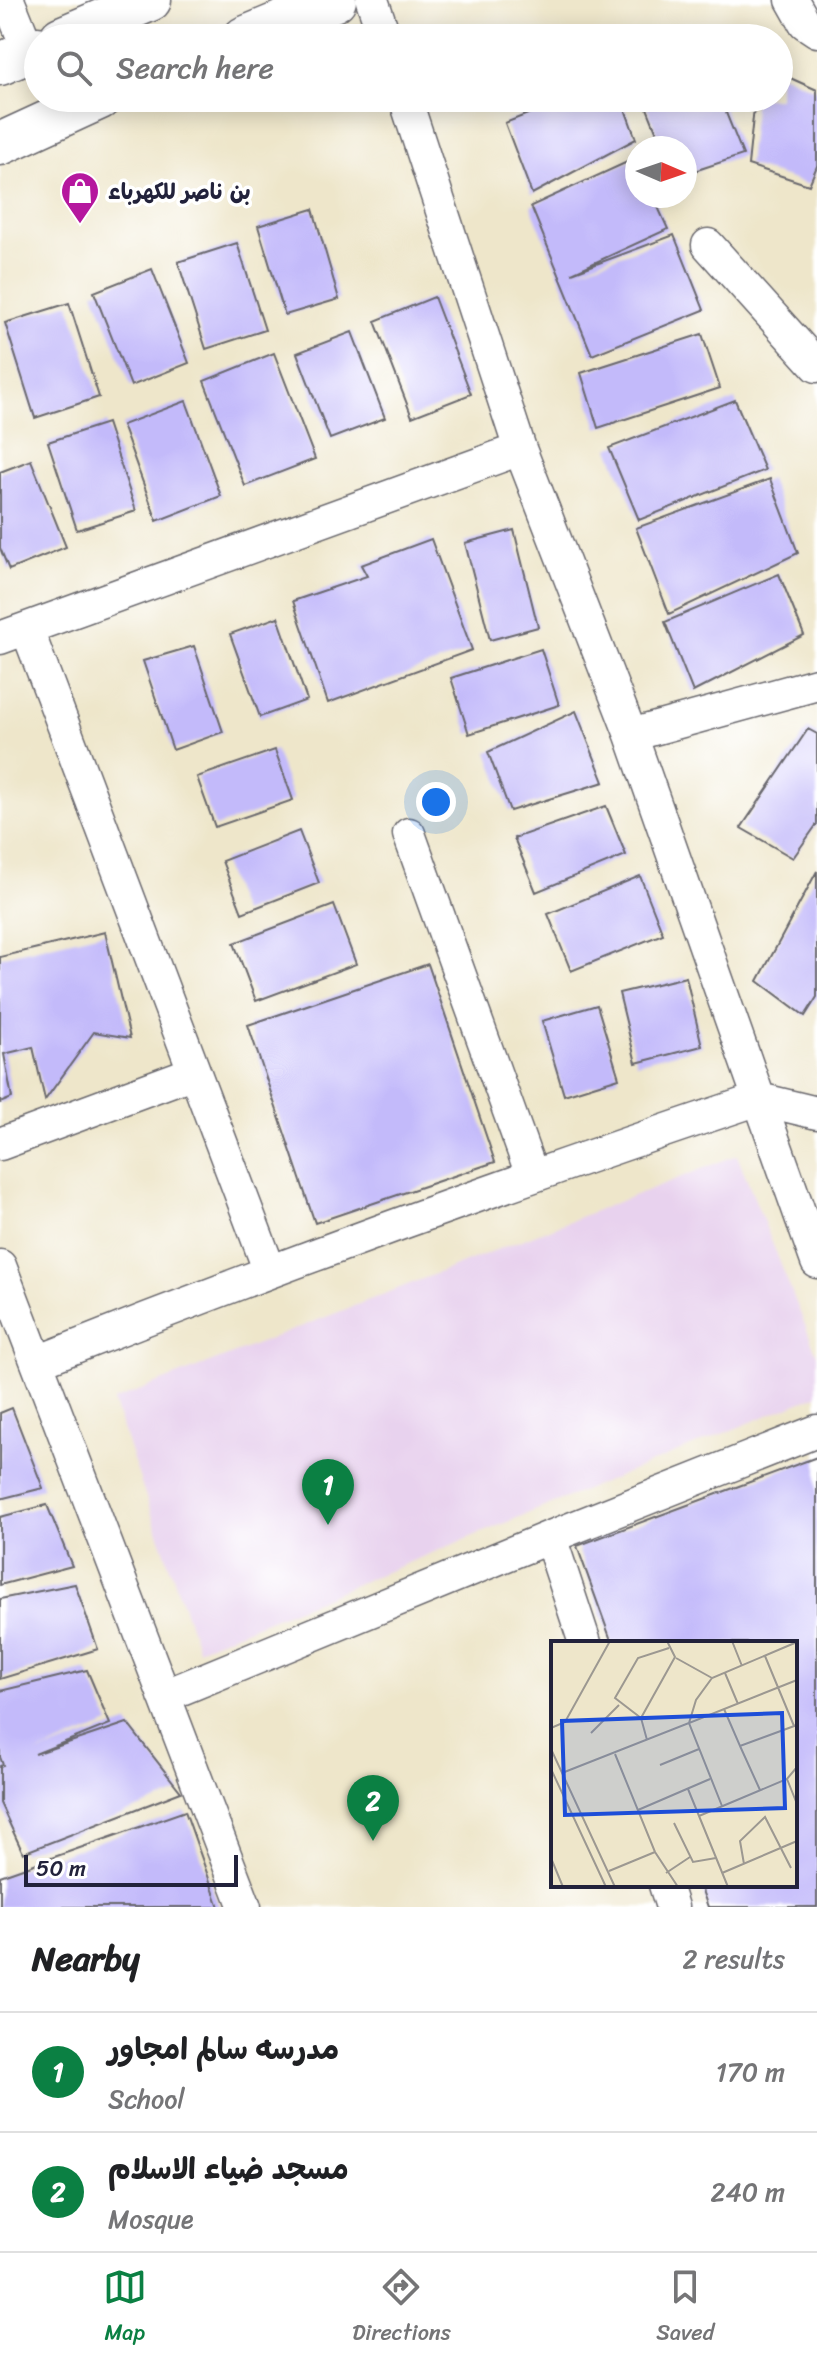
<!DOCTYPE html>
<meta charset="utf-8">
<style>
body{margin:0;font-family:Sriracha,"Playpen Sans Arabic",sans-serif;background:#f2f2f2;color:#202124}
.compass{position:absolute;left:625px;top:136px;width:72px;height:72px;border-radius:50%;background:#fff;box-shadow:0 4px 20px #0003;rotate:92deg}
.scale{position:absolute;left:24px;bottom:20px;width:214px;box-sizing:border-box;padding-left:8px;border:4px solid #22223b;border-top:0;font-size:22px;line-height:28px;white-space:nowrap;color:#22223b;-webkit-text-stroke:6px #fff;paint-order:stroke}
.you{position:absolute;left:436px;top:802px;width:28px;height:28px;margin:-20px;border:6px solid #fff;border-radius:50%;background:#1a73e8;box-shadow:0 0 0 12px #1a73e833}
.badge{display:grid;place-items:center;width:52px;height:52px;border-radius:50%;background:#0b8043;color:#fff;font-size:26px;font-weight:700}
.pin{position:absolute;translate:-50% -66px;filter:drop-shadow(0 2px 4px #0008)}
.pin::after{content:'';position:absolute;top:42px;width:28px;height:24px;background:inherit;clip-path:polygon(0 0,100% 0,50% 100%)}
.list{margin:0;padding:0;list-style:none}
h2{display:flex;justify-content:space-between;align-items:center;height:104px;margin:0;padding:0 32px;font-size:34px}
h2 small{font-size:26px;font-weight:400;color:#757577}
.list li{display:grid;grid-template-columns:52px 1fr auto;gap:24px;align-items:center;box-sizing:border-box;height:120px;padding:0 32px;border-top:2px solid #e0e0e0}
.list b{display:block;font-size:30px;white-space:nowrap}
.list p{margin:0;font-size:26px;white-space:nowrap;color:#757577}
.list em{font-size:26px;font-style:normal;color:#757577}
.icon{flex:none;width:44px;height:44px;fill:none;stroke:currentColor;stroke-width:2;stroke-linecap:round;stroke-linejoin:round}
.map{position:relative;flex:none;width:817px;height:1907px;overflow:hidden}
.search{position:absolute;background:#fff;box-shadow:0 4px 20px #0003;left:24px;right:24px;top:24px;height:88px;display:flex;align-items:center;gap:20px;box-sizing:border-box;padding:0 28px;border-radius:44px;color:#757577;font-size:30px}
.sheet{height:344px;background:#fff}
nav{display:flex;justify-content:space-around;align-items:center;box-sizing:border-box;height:112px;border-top:2px solid #e0e0e0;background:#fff;font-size:22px;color:#757577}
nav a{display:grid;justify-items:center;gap:4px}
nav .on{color:#0b8043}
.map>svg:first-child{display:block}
</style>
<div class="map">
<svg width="817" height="1907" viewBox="0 0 817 1907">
<rect width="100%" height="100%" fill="#fff"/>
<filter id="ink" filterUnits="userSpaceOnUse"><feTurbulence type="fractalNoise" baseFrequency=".0125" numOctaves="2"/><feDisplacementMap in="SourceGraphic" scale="16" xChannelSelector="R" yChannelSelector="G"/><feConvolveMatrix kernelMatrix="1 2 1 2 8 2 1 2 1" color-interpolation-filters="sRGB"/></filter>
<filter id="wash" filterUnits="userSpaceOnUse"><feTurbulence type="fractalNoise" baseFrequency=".006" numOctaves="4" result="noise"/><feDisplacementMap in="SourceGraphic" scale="32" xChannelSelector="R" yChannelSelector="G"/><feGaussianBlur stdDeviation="1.8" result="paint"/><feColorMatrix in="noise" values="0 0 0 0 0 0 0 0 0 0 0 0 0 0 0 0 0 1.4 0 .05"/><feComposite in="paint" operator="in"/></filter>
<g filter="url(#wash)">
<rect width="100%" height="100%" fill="#eee6ca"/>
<!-- built -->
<path fill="#e8d2ee" d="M737,1155l80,200v40l-619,254 -85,-248z"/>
<g id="blocks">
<!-- building -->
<path fill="#c3bafa" d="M779,73l38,17v76l-8,19 -61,-20 7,-67h24z
M568,98h53l15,41 -104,55 -27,-71z
M643,98h77l23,57 -58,19v-26h-22z
M636,158l1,38h16l15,33 -96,44 102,-38 30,75 -112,45 -61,-149z
M313,209l26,90 -54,16 -27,-89z
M237,243l28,87 -59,19 -28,-87z
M152,269l37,94 -58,23 -37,-94z
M434,297l37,97 -59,23 -37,-96z
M69,303l30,94 -64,21 -30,-95z
M352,332l33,86 -55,21 -33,-86z
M702,334l18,54 -122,40 -17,-55z
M274,353l41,106 -70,27 -41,-105z
M735,400l30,70 -126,50 -30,-72z
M186,401l35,95 -64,25 -35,-96z
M107,423l29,88 -59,19 -29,-88z
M31,460l35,87 -57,23 -9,-22v-76z
M770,479l28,74 -129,61 -33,-86z
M514,530l24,97 -48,13 -25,-97z
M431,539l41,111 -144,53 -35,-102 74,-25 -6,-11z
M779,574l25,61 -111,57 -28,-70z
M278,617l29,83 -47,17 -30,-83z
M194,646l29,86 -50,18 -30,-89z
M541,649l18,56 -90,29 -18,-56z
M576,711l28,71 -94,29 -22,-59z
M808,729l9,5v90l-24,34 -52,-30z
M275,750l18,50 -78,27 -18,-50z
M606,806l20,49 -90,37 -22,-54z
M299,831l20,52 -77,30 -20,-52z
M817,871v126l-12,19 -47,-35z
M640,876l23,58 -92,37 -23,-57z
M334,905l22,59 -100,37 -22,-58z
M105,932l25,106 -36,-6 -49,68 -12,-53 -29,7 8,44 -12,5v-146z
M428,964l67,198 -180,61 -67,-198z
M686,977l16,69 -66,17 -17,-70z
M597,1005l22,73 -55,17 -22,-74z
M12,1408l31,80 -43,11v-86z
M817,1457v450h-109l-8,-22h95v-242h-183l-35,-97z
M47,1505l25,61 -72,19v-68z
M75,1584l23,65 -98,30v-80z
M87,1670l23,54 -75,30 92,-31 54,69 -158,61 -23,-50v-37l3,-1 -3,-8v-66z
M185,1811l34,96h-219v-31z"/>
</g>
</g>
<g filter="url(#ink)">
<use href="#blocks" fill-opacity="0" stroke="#69676d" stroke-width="2"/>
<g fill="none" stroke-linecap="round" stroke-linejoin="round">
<defs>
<path id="minor" d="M8,0l21,52
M372,0l13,38
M792,0l13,23 12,8
M405,98l115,351 111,286 128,364 58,14
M708,245l109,121
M27,629l242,640
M0,638l520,-189
M631,735l186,-51
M409,834l123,341
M0,1144l194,-72
M0,1266l245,641
M37,1362c238,-95 478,-182 722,-263l58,163
M585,1643l-35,-106 267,-106
M164,1696l386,-159
M665,1885l7,22"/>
<path id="major" d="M61,38l89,-38
M244,38l91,-38
M0,64l38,-16
M0,144l100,-46"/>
</defs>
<!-- minor casing -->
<use href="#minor" stroke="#69676d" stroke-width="35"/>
<!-- major casing -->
<use href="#major" stroke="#69676d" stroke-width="45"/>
<!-- minor -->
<use href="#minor" stroke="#fff" stroke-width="32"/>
<!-- major -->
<use href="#major" stroke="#fff" stroke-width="42"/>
</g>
</g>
<!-- icons -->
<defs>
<symbol id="shop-pin" viewBox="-11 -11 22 30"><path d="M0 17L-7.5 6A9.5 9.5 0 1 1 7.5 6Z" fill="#b5179e" stroke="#fff"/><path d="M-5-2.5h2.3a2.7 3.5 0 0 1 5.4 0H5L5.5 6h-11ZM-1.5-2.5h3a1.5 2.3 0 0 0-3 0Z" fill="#fff"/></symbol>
</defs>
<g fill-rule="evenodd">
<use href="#shop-pin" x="58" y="169" width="44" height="60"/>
</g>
<g text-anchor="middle" stroke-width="7" stroke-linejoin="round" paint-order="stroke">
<!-- poi labels -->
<g font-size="22" font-weight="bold" fill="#22223b" stroke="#fff" text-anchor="start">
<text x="108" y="199">بن ناصر للكهرباء</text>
</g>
</g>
<!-- overview -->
<g transform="translate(551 1641)">
<rect width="246" height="246" fill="#eee6ca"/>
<path fill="none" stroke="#9c9891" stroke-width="2" d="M181,0l10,25M214,15l29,70M125,17l36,20M174,32l13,31M173,68l16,37 57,-21M90,77l-26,-20 23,-40 31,-10M0,87l14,-6 45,-81M40,92l28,-28M96,99l-6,-22 34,-61 -8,-16M189,105l20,44M0,108l64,138M64,113l40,98 23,35M109,124l39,-16M0,128l55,118M11,132l127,-50 7,-23 16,-22 85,-36M236,138l10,25M137,148l40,98M171,165l-33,-83 108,-43M87,169l72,-31M148,175l88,-37 10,-12M123,182l19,39 23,-4M0,217l12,29M193,223l-4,-23 25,-24 26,51M58,230l46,-19M115,232l24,-16M171,232l75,-32"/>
<path fill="#1d4ed8" fill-opacity="0.15" stroke="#1d4ed8" stroke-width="4" d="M231,72l3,95 -220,7 -3,-94z"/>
<rect width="246" height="246" fill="none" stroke="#22223b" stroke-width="4"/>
</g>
</svg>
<svg class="compass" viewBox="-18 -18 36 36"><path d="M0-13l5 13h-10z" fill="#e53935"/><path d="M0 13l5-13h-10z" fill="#757577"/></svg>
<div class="scale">50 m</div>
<div class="you"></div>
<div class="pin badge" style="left:328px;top:1525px">1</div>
<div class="pin badge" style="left:373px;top:1841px">2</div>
<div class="search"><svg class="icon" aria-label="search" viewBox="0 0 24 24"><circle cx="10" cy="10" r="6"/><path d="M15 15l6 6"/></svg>Search here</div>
</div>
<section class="sheet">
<h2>Nearby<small>2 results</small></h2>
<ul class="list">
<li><span class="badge">1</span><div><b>مدرسه سالم امجاور</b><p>School</p></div><em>170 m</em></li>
<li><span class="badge">2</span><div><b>مسجد ضياء الاسلام</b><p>Mosque</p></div><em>240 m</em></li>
</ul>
</section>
<nav>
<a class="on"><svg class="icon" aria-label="map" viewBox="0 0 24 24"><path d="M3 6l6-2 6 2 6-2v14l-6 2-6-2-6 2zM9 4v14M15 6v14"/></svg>Map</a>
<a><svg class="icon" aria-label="directions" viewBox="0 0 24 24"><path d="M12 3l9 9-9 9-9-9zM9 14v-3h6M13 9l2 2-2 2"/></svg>Directions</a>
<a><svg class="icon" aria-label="saved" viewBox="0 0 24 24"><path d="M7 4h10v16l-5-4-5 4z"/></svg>Saved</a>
</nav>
